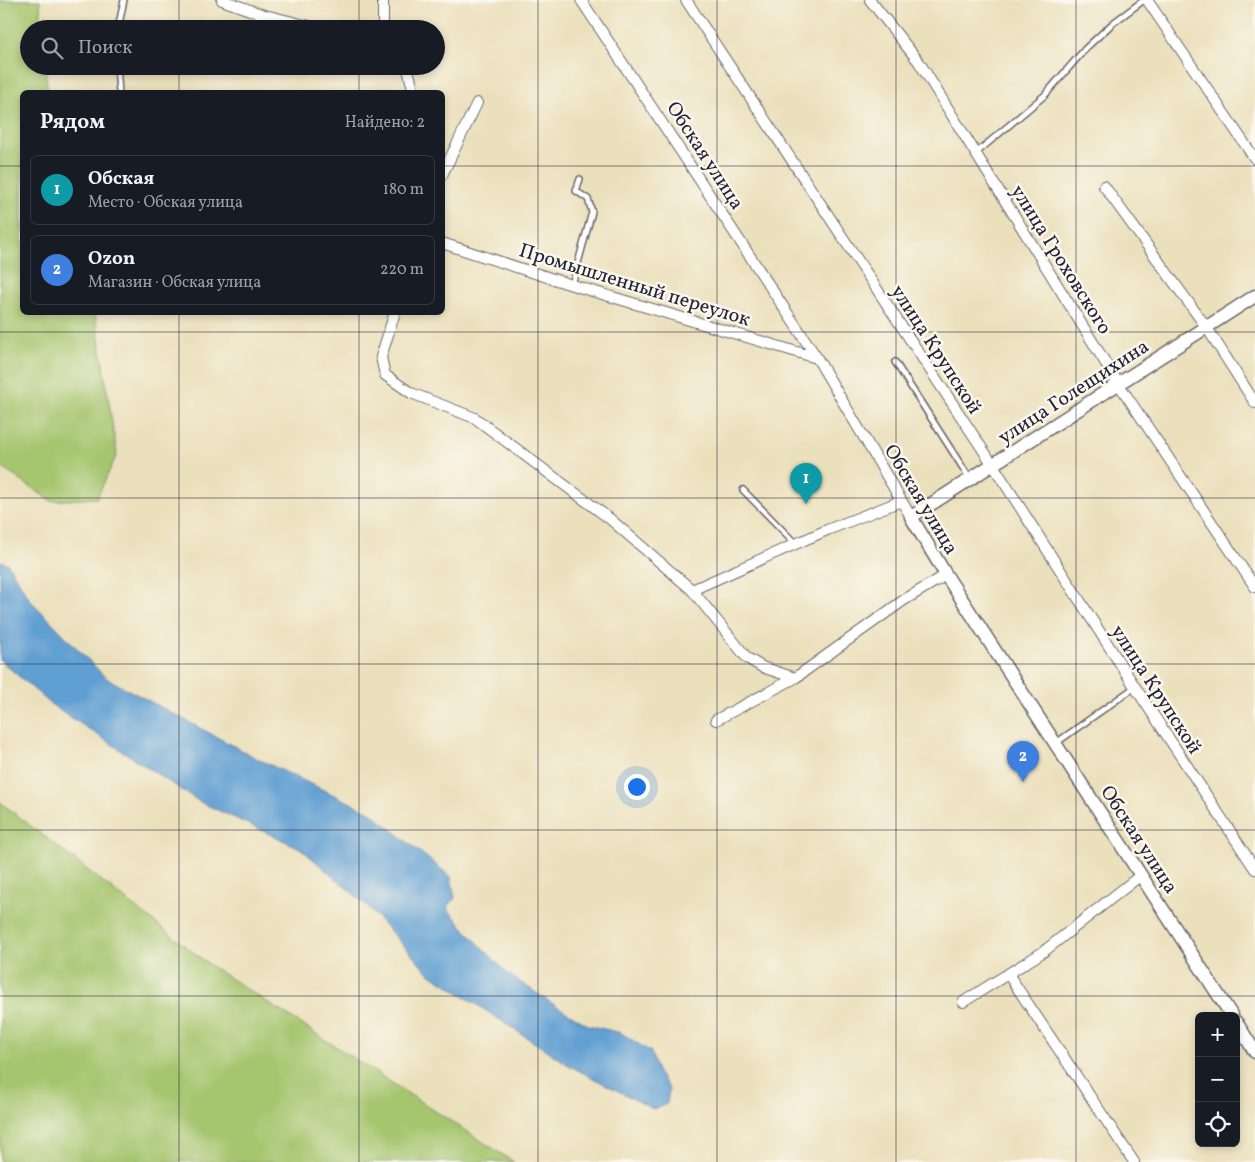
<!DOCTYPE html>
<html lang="ru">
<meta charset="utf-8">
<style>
body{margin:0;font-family:Vollkorn,serif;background:#242831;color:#f1f3f6}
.controls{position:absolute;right:15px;bottom:15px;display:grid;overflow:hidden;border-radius:8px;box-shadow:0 2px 8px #0003}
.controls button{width:45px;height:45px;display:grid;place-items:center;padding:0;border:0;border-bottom:1px solid #363941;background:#171b24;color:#f1f3f6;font:25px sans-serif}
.you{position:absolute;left:636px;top:786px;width:18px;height:18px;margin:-12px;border:4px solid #fff;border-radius:50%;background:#1a73e8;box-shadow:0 0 0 8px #1a73e833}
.badge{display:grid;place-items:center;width:32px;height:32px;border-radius:50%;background:#db2777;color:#fff;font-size:16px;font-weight:700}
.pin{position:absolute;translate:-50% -41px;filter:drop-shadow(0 1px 2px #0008)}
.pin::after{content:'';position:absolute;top:26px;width:18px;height:15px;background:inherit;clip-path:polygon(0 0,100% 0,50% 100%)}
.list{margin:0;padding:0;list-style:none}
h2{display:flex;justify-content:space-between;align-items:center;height:65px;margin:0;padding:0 20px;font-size:21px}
h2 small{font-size:16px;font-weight:400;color:#9ea1a6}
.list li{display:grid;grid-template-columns:32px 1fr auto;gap:15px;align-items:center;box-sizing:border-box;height:70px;margin:0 10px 10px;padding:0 10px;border:1px solid #363941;border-radius:8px}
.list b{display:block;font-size:19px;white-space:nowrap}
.list p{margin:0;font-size:16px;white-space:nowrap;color:#9ea1a6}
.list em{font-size:16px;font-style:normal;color:#9ea1a6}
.icon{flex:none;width:28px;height:28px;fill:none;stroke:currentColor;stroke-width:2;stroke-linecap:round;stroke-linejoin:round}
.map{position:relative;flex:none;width:1255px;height:1162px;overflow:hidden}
.search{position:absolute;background:#171b24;box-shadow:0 2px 8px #0003;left:20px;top:20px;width:425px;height:55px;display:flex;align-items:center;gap:12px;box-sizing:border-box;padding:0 18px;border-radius:28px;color:#9ea1a6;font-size:19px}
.panel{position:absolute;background:#171b24;box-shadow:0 2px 8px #0003;left:20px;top:90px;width:425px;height:225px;border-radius:8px}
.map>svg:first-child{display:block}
</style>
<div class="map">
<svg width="1255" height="1162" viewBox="0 0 1255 1162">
<rect width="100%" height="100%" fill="#fbf7ec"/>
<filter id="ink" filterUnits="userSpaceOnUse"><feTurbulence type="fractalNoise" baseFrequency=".02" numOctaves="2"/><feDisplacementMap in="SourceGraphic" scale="10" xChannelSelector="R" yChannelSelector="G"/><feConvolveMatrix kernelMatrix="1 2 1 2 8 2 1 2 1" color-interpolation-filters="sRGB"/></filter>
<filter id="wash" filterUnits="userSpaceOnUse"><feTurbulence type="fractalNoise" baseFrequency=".0096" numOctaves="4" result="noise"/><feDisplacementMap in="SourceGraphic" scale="20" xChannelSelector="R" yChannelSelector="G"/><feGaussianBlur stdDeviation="1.12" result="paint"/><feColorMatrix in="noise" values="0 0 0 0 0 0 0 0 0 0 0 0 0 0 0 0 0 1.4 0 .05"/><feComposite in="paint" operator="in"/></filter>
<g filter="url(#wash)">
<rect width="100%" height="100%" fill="#ebe0bc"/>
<!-- green -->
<path fill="#a5c56e" stroke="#647454" d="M0,0h40l2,29h-13v37h16l3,26h-26v220l73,1 22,141 -20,44 -46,3 -51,-35z
M0,802l211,164 303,196h-514z"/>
<!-- water -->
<path fill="#609fd2" stroke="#416086" d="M0,561l8,3 22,36 76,78 156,83 108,51 81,65 4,21 -8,10 23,27 38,39 45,30 35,21 33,8 30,19 6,19 12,18 -2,15 -14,5 -83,-43 -141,-93 -64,-69 -65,-56 -100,-46 -148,-97 -52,-45z"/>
</g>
<g filter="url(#ink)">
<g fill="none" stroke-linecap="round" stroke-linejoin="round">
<defs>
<path id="service" d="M118,29l6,-29
M117,66l2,26
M976,153l69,-58 41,-47 27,-25 31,-23
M572,285l20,-73 -4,-13 -12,-8 4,-12
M895,362l75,117
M743,490l54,55
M1056,743l79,-56"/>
<path id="minor" d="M222,0l39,14 60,15
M581,0l236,358 94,159
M686,0l307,465 142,222 120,182
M870,0l49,62 199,321 137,204
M1147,0l108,159
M383,29v-29
M407,66l7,26
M442,175l35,-72
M1104,186l103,142 48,75
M442,243l130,42 245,73
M395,312l-14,45 4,18 26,18 64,25 135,101 82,71 55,68 15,9 33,11
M692,590l135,-60 74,-29
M716,720l79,-42 109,-78 42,-25
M1008,974l126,188
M963,1002l80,-50 98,-77"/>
<path id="tertiary" d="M1232,1016l-286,-441 -35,-58 344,-221
M1236,1022l19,30"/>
</defs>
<!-- service casing -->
<use href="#service" stroke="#686468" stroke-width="8"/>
<!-- minor casing -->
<use href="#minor" stroke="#686468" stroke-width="12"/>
<!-- tertiary casing -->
<use href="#tertiary" stroke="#686468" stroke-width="15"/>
<!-- service -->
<use href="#service" stroke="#fff" stroke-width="5"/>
<!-- minor -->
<use href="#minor" stroke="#fff" stroke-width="10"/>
<!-- tertiary -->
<use href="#tertiary" stroke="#fff" stroke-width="12"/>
</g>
</g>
<!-- grid -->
<path fill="none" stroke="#22223b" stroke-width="1" stroke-opacity="0.55" d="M179,0v29M359,0v29M538,0v1162M717,0v1162M896,0v1162M1076,0v1162M179,66v26M359,66v26M0,166h22M442,166h813M179,312v850M359,312v850M0,332h1255M0,498h1255M0,664h1255M0,830h1255M0,996h1255"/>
<g text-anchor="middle" stroke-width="5" stroke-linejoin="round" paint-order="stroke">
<!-- street labels -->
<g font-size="20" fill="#22223b" stroke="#fbf7ec">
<text transform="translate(706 155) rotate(57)" y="7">Обская улица</text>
<text transform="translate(1062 259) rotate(58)" y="7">улица Гроховского</text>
<text transform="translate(635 284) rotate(17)" y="7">Промышленный переулок</text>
<text transform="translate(937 349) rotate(57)" y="7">улица Крупской</text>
<text transform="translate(1073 391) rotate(-33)" y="7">улица Голещихина</text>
<text transform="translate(922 499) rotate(59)" y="7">Обская улица</text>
<text transform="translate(1157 689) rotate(57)" y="7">улица Крупской</text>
<text transform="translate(1140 839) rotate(57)" y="7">Обская улица</text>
</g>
</g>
</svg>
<div class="controls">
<button>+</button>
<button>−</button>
<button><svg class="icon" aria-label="locate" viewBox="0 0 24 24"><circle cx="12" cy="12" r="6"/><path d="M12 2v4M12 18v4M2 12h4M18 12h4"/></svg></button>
</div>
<div class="you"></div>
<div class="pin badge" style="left:806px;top:504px;background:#0f9aa8">1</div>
<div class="pin badge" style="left:1023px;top:782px;background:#3f7fe0">2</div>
<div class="search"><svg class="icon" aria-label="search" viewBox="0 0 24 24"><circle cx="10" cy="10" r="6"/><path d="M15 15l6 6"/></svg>Поиск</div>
<section class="panel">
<h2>Рядом<small>Найдено: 2</small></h2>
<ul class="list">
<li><span class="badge" style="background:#0f9aa8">1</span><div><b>Обская</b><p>Место · Обская улица</p></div><em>180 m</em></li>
<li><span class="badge" style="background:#3f7fe0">2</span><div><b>Ozon</b><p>Магазин · Обская улица</p></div><em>220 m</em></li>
</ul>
</section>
</div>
